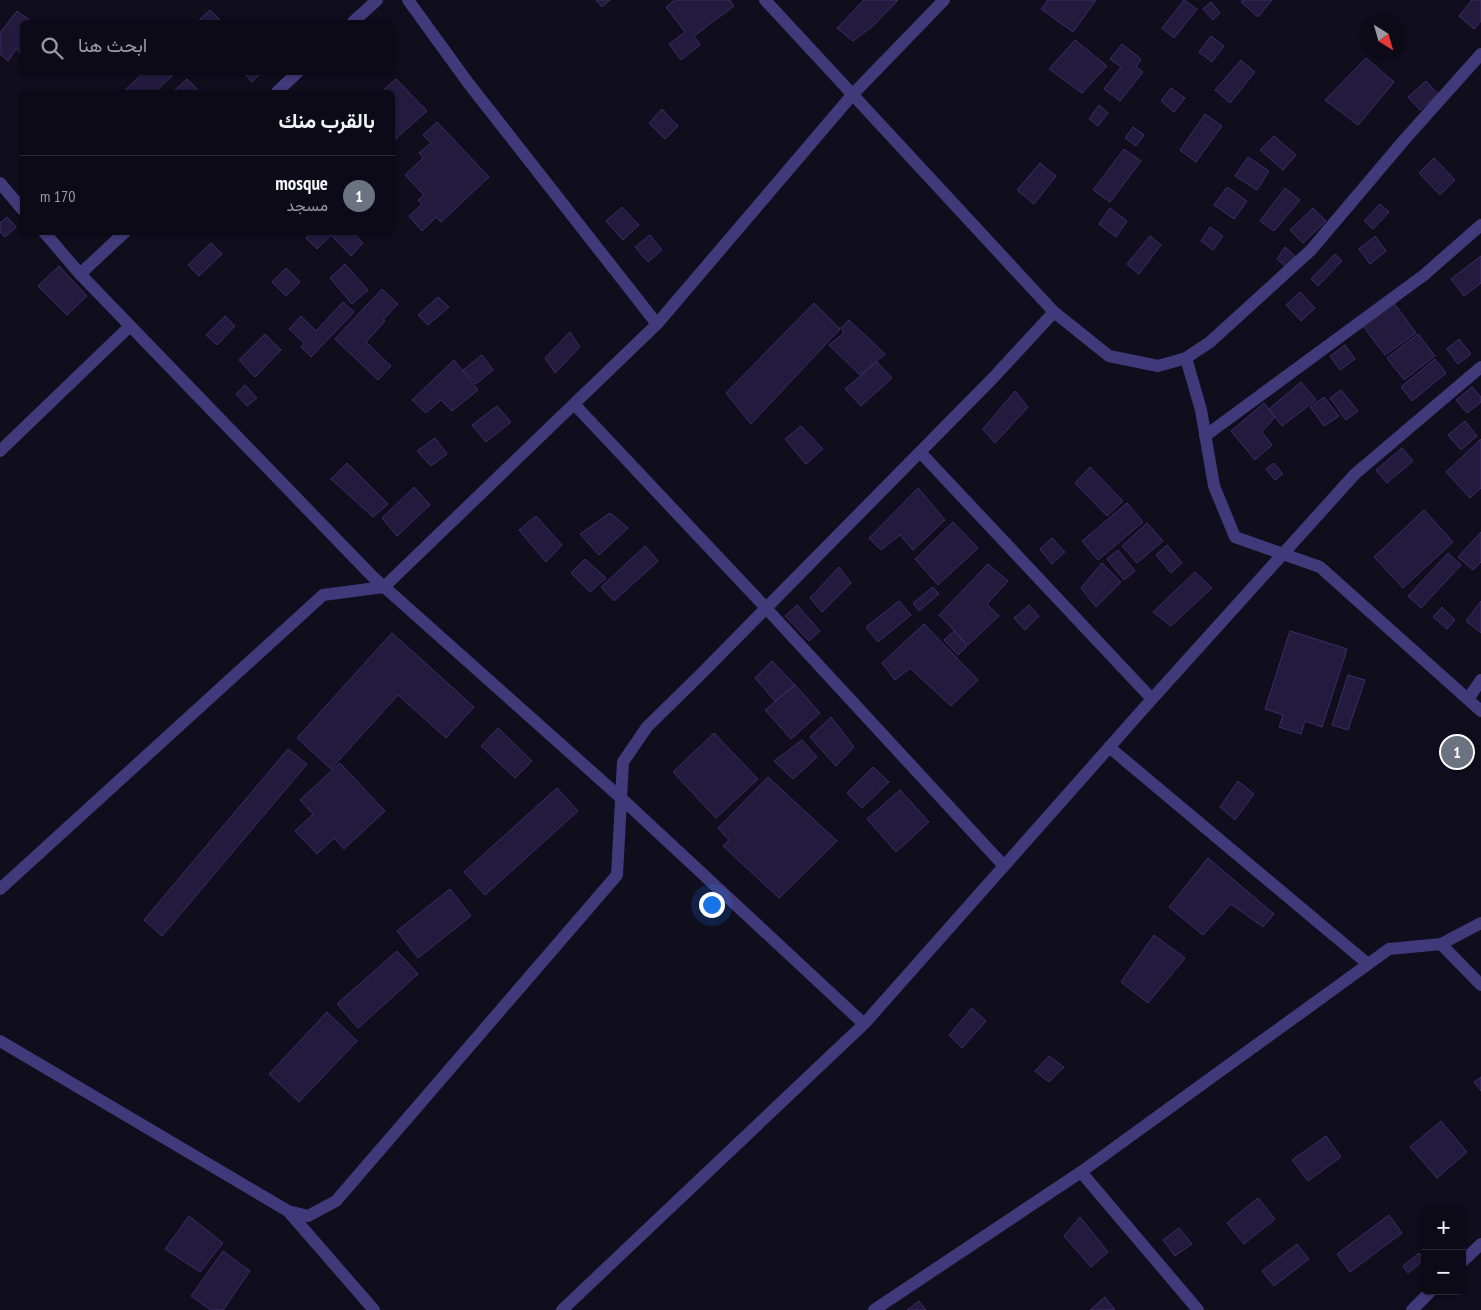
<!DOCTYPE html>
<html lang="ar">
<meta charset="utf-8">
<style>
body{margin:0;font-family:"PT Sans Narrow",Vazirmatn,sans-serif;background:#15131f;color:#f1f3f6;direction:rtl}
.controls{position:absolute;right:15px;bottom:15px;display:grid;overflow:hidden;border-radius:8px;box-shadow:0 1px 4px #0004}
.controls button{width:45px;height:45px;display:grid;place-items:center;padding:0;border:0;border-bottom:1px solid #2c2b35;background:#0c0a16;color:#f1f3f6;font:25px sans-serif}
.compass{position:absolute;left:1361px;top:15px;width:45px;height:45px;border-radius:50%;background:#0c0a16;box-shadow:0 1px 4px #0004;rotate:143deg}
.you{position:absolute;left:711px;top:904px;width:18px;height:18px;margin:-12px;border:4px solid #fff;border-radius:50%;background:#1a73e8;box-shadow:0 0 0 8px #1a73e833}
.badge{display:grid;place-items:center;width:32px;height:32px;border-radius:50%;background:#2563eb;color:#fff;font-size:16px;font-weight:700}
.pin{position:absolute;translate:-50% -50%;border:2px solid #fff;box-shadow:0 1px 5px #0006}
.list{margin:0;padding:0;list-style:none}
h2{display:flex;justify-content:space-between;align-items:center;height:65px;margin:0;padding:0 20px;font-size:21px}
h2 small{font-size:16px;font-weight:400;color:#9a9aa1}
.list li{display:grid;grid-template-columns:32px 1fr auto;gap:15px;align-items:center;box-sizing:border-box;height:80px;padding:0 20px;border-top:1px solid #2c2b35}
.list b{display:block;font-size:19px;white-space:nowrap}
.list p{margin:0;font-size:16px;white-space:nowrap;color:#9a9aa1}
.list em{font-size:16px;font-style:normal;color:#9a9aa1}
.icon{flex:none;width:28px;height:28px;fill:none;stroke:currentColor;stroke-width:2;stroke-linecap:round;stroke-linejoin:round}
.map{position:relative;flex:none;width:1481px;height:1310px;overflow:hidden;direction:ltr}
.search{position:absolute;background:#0c0a16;box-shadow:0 1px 4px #0004;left:20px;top:20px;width:375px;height:55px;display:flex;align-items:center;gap:12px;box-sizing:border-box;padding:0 18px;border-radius:8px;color:#9a9aa1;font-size:19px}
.panel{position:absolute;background:#0c0a16;box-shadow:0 1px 4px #0004;left:20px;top:90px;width:375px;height:145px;border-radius:8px;direction:rtl}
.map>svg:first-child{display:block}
</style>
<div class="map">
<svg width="1481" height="1310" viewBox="0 0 1481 1310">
<rect width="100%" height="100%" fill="#100d1d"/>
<!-- building -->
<path fill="#231a3d" stroke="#3c2d68" d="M596,0h14l-8,7z
M675,0h55l4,6 -40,30 6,9 -19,15 -12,-16 16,-12 -19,-25z
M864,0h34l-25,26 -20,15 -16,-13z
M1048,0h48l-23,32 -32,-23z
M1184,0l13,9 -23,29 -12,-10z
M1243,0h29l-14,17 -17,-15z
M1472,0h9v21l-7,8 -15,-13z
M1211,2l9,11 -7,7 -10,-11z
M210,10l12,12h-25z
M17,11l15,11h-10v32l-6,-5 -8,12 -8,-7v-21z
M1211,36l13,10 -12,16 -13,-10z
M1075,40l32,26 -25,27 -33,-24z
M1122,44l19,15 -5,8 7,5 -23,29 -16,-12 17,-22 -11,-8z
M1366,58l28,24 -36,43 -33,-25z
M1241,60l14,12 -25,31 -15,-13z
M144,72h32l-21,20h-32z
M243,72h19l-10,10z
M187,79l13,13h-24l-2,-1z
M396,79l31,32 -35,31v-50h-11z
M1426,81l12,13 -18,16 -12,-13z
M1171,88l14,10 -11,14 -13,-11z
M1099,105l9,8 -10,13 -9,-7z
M662,109l16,17 -13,13 -16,-16z
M1205,114l17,12 -26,36 -16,-12z
M437,122l52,55 -48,45 -5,-5 -14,14 -13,-15 13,-12 -4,-4 6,-5 -19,-20 18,-17 -4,-5 12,-10 -8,-8z
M1133,127l11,8 -8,11 -11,-8z
M1274,136l22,19 -13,15 -23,-20z
M1124,149l17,12 -31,41 -17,-12z
M1248,157l21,14 -12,19 -22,-14z
M1434,158l21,22 -15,15 -21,-22z
M1040,163l16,13 -22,28 -17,-14z
M1227,187l20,14 -13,18 -20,-14z
M1285,188l15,12 -26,31 -14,-10z
M1380,204l9,8 -16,17 -9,-8z
M622,207l17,18 -16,15 -17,-19z
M1110,208l17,13 -11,16 -17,-13z
M1313,208l13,13 -23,22 -13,-13z
M7,217l9,10 -11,10 -5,-5v-9z
M1210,227l13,9 -10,14 -12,-9z
M311,232h42l10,11 -12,13 -20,-21 -14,14 -11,-11z
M650,235l12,15 -14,12 -13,-15z
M1150,236l11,9 -22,29 -12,-10z
M1375,236l11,15 -16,13 -11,-15z
M211,243l11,11 -23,22 -11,-11z
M1285,247l10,9 -10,10 -8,-7z
M1335,254l7,7 -24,25 -7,-7z
M1481,256v27l-17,13 -13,-17z
M345,264l23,26 -16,14 -22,-26z
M59,266l28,30 -20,19 -29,-29z
M286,268l14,14 -14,14 -14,-14z
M382,289l16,15 -15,16 2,1 -19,21 25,24 -13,14 -43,-41z
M1300,292l15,16 -14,13 -15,-16z
M438,297l11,10 -21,18 -10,-10z
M343,302l11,10 -43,45 -10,-10 3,-4 -15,-14 12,-13 15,15z
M814,303l26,26 -89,95 -25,-31z
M1394,303l22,30 -31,22 -22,-29z
M225,316l10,10 -18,19 -11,-10z
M849,320l36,34 -25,21 -31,-30 15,-12 -3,-5z
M570,332l10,15 -25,26 -10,-15z
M265,334l16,16 -26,27 -16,-17z
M1418,334l17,22 -31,24 -17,-22z
M1459,339l12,15 -13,10 -11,-15z
M1345,345l10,14 -15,11 -10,-14z
M482,355l11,15 -17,14 -13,-14z
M1435,359l11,14 -34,28 -11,-14z
M454,360l24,30 -26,21 -11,-11 -15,13 -14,-13z
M877,362l15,16 -31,28 -16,-17z
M1301,382l15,18 -34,26 -13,-17z
M245,385l12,13 -10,8 -11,-12z
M1472,387l9,10v5l-14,11 -11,-13z
M1341,390l17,21 -12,9 -16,-22z
M1015,391l13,16 -33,36 -12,-14z
M1324,397l15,19 -15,10 -14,-19z
M1264,403l11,14 -13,15 10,13 -17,15 -24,-29z
M497,406l14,16 -25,20 -14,-17z
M1465,421l12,15 -16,14 -13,-15z
M801,426l22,23 -17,15 -21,-25z
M435,438l12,16 -16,12 -14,-15z
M1481,439v49l-11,10 -24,-26z
M1402,448l11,13 -26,22 -11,-13z
M347,463l41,41 -15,13 -42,-38z
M1274,463l9,11 -8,6 -9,-11z
M1090,467l33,34 -16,15 -32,-33z
M414,487l16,18 -33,31 -15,-18z
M918,488l27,32 -32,30 -13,-15 -19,15 -12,-12z
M1127,503l16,19 -45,38 -16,-19z
M1424,510l29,32 -50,46 -29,-31z
M610,513l18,15 -29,27 -19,-21z
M536,516l26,29 -16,17 -27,-32z
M953,522l25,26 -40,37 -23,-26z
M1147,523l16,18 -26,22 -15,-17z
M1481,532v30l-8,8 -15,-13z
M1052,538l13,14 -13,12 -12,-15z
M1167,545l15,18 -11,10 -15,-18z
M645,546l13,15 -44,40 -13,-14z
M1118,550l17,21 -11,9 -17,-21z
M1448,553l13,12 -40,43 -13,-12z
M585,559l21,19 -16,14 -19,-19z
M1102,563l19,19 -25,25 -15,-19z
M988,564l20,17 -21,23 12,12 -31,29 -29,-30z
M839,567l12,16 -29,29 -12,-14z
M1195,572l17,16 -41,38 -18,-14z
M933,587l6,7 -20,17 -6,-8z
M899,601l12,14 -33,27 -12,-15z
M1481,601v32l-15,-12z
M797,605l23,26 -11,10 -24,-25z
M1029,605l10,11 -14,14 -11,-12z
M1442,607l13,13 -8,9 -14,-12z
M924,624l54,56 -27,26 -41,-38 -15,12 -13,-17z
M954,631l13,15 -9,9 -14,-15z
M1290,631l57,18 -25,78 -17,-6 -4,13 -22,-7 4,-12 -18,-6z
M392,633l82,74 -28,31 -48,-43 -67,74 -34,-31z
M772,661l23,24 -20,16 -20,-23z
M1348,675l17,5 -17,50 -16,-5z
M795,685l25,28 -29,26 -26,-29z
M831,717l23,30 -18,19 -26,-29z
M498,728l34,33 -17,17 -34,-32z
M714,733l44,46 -42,39 -43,-46z
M802,740l15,17 -24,22 -19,-18z
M288,749l19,15 -145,172 -18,-16z
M340,763l45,48 -41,38 -10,-11 -17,16 -22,-23 18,-17 -13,-14z
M873,767l16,15 -27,26 -15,-15z
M768,777l69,64 -58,57 -56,-52 6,-6 -11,-12z
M1238,781l16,13 -19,26 -15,-13z
M557,788l21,23 -93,84 -21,-23z
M900,790l29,32 -33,30 -29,-33z
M1208,858l66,56 -11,13 -32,-23 -28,31 -34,-28z
M450,889l21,27 -53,42 -21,-27z
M1154,935l31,23 -37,45 -27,-21z
M397,951l21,23 -60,54 -21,-24z
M972,1008l14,13 -24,27 -13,-13z
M327,1012l30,29 -58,61 -30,-28z
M1049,1056l15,11 -15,15 -14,-11z
M1481,1077v14l-7,-9z
M1441,1121l26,31 -30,26 -27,-31z
M1326,1136l15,21 -33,24 -16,-21z
M1258,1198l17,21 -31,25 -17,-21z
M1389,1215l13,18 -52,39 -13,-18z
M189,1216l34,27 -23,29 -35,-23z
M1080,1217l28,35 -17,15 -27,-31z
M1179,1228l13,16 -17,12 -12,-16z
M1297,1244l12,15 -35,27 -12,-15z
M223,1251l27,20 -27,39h-12l-20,-14z
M1419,1253l5,7 -16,13 -5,-7z
M1105,1297l10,13h-25z
M919,1301l7,9h-19z"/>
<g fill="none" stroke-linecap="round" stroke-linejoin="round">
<!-- street -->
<path stroke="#403a7a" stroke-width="12" d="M408,0l61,84 188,240
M765,0l289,312 55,44 49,10 28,-8 24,-16 101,-92 94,-111 76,-85
M353,22l24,-22
M277,92l21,-20
M0,183l22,26
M44,232l36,42 292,302 249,222 243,226
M80,274l45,-42
M1186,358l15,52 13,76 21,51 85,30 161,144
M574,404l192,204 238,258
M1205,436l219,-161 57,-50
M0,451l130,-125
M920,452l232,247
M1468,699l13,-19
M1109,747l259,217
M0,889l323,-294 61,-8 273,-263 196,-230 91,-94
M1441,944l40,41
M0,1041l288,170 20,5 28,-15 281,-326 6,-113 24,-35 54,-53 292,-296 61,-66
M1081,1172l117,138
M288,1211l86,99
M1462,1262l19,-18
M562,1310l302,-286 288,-325 203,-225 126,-107
M874,1310l207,-138 308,-223 52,-5 40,-21
M1412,1310l19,-19"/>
</g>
</svg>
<div class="controls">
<button>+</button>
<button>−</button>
</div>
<svg class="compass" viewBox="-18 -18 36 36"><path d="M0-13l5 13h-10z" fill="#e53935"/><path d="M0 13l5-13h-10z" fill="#9a9aa1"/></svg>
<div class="you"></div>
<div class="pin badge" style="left:1457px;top:752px;background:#6b7280">1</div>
<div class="search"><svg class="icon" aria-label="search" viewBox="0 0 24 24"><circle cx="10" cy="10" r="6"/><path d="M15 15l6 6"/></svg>ابحث هنا</div>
<section class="panel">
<h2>بالقرب منك<small></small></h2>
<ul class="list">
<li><span class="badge" style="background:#6b7280">1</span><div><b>mosque</b><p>مسجد</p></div><em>170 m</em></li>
</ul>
</section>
</div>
